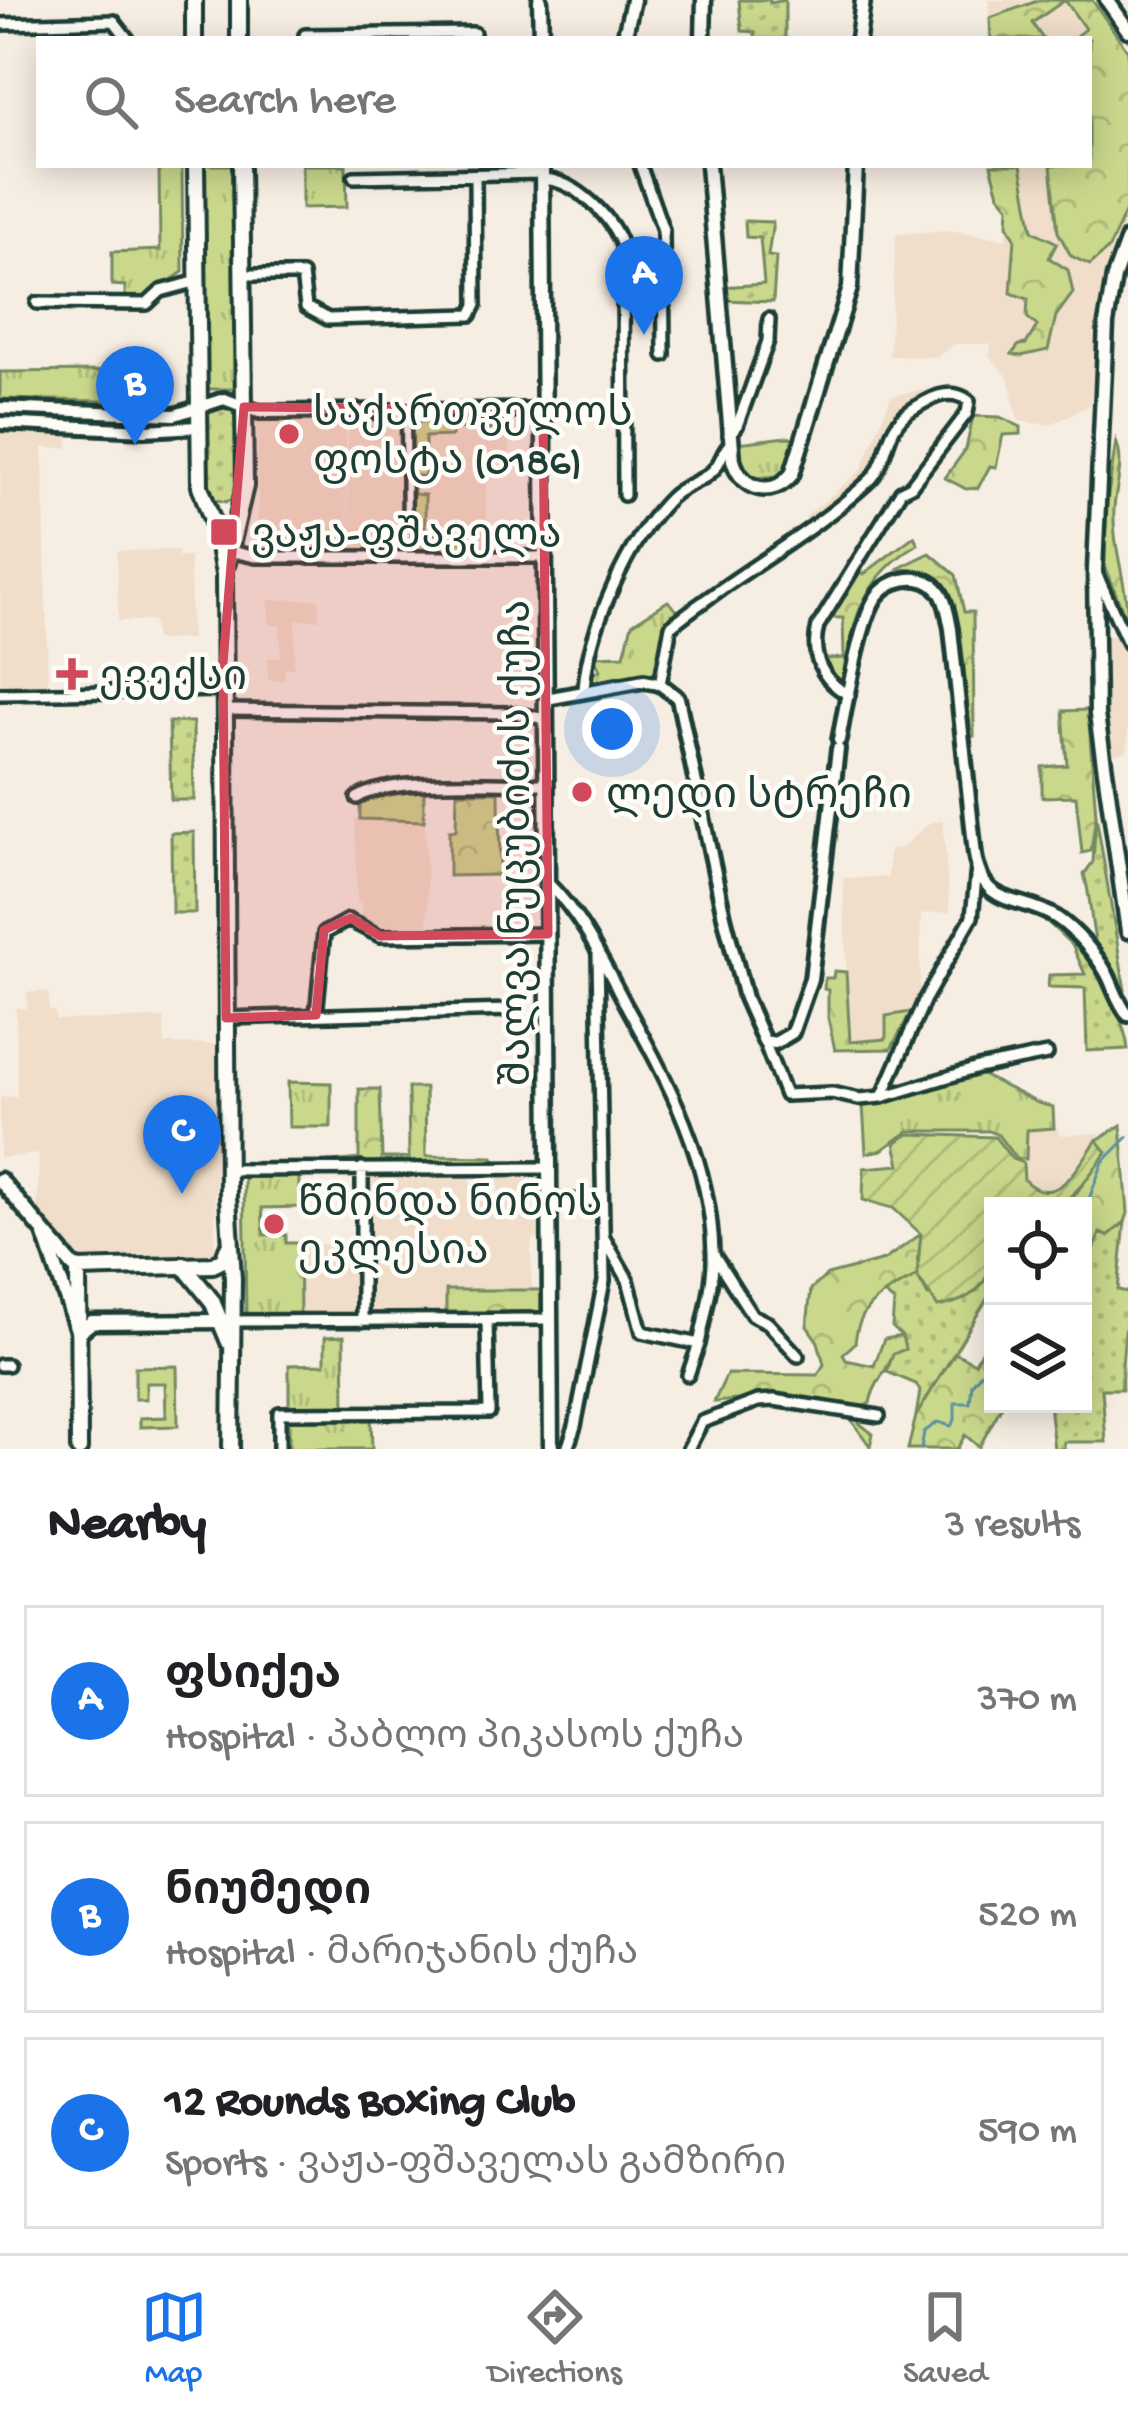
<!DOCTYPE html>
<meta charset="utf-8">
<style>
body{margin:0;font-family:"Gochi Hand","Noto Sans Georgian",sans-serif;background:#f2f2f2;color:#202124}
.controls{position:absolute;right:36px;bottom:36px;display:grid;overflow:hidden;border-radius:0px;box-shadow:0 6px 30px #0003}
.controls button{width:108px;height:108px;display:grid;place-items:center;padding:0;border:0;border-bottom:3px solid #e0e0e0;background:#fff;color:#202124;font:60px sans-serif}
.you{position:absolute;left:612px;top:729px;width:42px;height:42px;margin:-30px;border:9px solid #fff;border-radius:50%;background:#1a73e8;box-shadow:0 0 0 18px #1a73e833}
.badge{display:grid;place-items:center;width:78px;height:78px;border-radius:50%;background:#1a73e8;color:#fff;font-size:39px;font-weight:700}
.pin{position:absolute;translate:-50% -99px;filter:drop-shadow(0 3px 6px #0008)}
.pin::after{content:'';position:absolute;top:63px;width:42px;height:36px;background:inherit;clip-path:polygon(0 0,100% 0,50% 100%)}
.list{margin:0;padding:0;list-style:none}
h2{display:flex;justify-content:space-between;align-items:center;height:156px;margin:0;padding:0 48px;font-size:51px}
h2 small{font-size:39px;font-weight:400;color:#757577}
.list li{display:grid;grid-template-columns:78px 1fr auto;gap:36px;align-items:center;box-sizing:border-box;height:192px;margin:0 24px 24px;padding:0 24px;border:3px solid #e0e0e0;border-radius:0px}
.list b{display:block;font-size:45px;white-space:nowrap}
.list p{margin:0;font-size:39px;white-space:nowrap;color:#757577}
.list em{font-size:39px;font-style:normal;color:#757577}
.icon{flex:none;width:66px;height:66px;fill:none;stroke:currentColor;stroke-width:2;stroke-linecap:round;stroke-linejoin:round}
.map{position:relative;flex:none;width:1128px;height:1449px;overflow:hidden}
.search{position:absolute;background:#fff;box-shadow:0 6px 30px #0003;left:36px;right:36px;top:36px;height:132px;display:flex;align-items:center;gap:30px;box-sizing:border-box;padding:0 42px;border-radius:0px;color:#757577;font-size:45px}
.sheet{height:804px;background:#fff}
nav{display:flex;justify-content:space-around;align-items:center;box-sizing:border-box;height:168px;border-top:3px solid #e0e0e0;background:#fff;font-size:33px;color:#757577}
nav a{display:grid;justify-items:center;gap:6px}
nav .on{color:#1a73e8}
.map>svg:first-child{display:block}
</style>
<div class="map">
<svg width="1128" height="1449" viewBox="0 0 1128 1449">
<defs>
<pattern id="grass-dots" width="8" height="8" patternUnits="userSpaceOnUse" patternTransform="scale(3)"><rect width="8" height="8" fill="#cad88c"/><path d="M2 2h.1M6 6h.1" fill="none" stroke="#adba79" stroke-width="1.8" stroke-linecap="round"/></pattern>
<pattern id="forest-crowns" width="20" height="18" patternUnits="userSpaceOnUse" patternTransform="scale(3)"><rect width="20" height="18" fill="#cad88c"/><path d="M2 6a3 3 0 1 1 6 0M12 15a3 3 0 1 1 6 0" fill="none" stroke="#adba79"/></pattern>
<pattern id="park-tufts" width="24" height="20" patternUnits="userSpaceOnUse" patternTransform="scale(3)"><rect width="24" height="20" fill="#cad88c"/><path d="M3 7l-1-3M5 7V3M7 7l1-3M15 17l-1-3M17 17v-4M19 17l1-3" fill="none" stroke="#adba79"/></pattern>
<pattern id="garden-furrows" width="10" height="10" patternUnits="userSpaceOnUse" patternTransform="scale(3)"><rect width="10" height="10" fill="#cad88c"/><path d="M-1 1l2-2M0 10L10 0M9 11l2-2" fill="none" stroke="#adba79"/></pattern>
</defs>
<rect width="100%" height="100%" fill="#f7eee3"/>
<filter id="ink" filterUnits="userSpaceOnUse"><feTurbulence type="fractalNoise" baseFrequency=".00833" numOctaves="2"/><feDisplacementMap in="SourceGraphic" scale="24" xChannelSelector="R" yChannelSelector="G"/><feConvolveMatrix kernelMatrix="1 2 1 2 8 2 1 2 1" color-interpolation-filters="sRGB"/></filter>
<g filter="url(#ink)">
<!-- built -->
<path fill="#f0deca" d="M989,0h106l27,42 6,19v155l-24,59 -14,130 -40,20 -32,-4 -10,-44 -19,-21 2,-12h-36l-18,13 -48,-1 7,-122 53,-4 57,9 3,-33 -10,-12 -8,-29h98v-126h-101z
M936,387l3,8 -33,16 -35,68 -62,45 -4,-7 56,-47 30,-74z
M507,419l3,34 -24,2 1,95 -74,1v-7h-4v-124z
M257,420h89l1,122 1,-121h56l1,130 -147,2z
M0,427l69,2 -1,19h-25l5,237 -48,1z
M178,550v7h12l1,82 -36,1 -2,-19h-35l-1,-70z
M319,599v21h-23l-2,48h-9v12h-17l-1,-22 14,-1 -1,-32h-11l-1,-25z
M1104,636h19l5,10v105l-21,5z
M424,788l4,137 -15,1v6l-27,3 -25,-12v-19l-4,-1 -2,-85h4v-13l13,-12z
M943,820l7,92 -29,2 -1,81 -9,17 -25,4v23l-37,3 -6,-164 45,-1 1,-28 13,-1 27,-25z
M27,992h22v18l6,1 1,9 108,-2 1,26h52l-2,212 -140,4 -38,-50 2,-56 -39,4v-61l17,-1 -1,-88h11z
M1058,1128l1,7 42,-2 -31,46 -12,9 -24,2 -10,-10 4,-50z
M498,1173h31l1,48h8l1,18h-6l-2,9 1,39 8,1 1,25 -174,2v-141h103l1,27h23l4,-4z
M299,1243l57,2v69l-56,1z"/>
<!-- grass -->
<path fill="url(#grass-dots)" stroke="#748a60" stroke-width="3" d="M739,0h31v3l15,-3v39h-30v-7l-13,-1z
M745,221l28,1 -5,34 8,1 -3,45 -50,-2 -1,-13 42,-3 -4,-46 -14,-1z
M220,405l11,3 6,12 1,72 -4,7 -8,3 -15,-3c-7,-14 -11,-65 -6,-82 2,-9 6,-9 15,-12z
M169,722h24l1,78h-23z
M1096,815l29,175 -5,2c-7,-17 -22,-36 -25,-52 -5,-23 -4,-43 -11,-66l9,-12z
M194,832l1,81h-23l-1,-80z
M1042,917c38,7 82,95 86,132l-41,2 -2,-63 -37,-1 1,-12 36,-1 -13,-29z
M1125,1222l-7,68 10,2c0,34 -8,62 -6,97h-20l4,53h-42v7h-10l-5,-45h34v-122l17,-50 8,3z
M993,1267v22l-77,127 4,-25 -4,-7 -29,-12 6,-19 12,-4 -3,-13 -10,-9 2,-25 -10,-8 33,-18 11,20 46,-4z"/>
<!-- forest -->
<path fill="url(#forest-crowns)" stroke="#748a60" stroke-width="3" d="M1040,0h52l36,51v155l-19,42 -19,17 -19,-9 -13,-24 -7,-67h38v-126h-17l13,-10 -20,-29 -33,23 11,16h-52l-1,-21z
M991,165h30l12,66 24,12 -8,15 19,12 5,23 -17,23 -8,34 -27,6 -9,-2 7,-9 7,-1 11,-18 -10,-9 1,-18 -17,-6 4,-55 -7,-13 1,-19 -10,-12z
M973,416l27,1 21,10v7l-18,1 -7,32 -6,-1 -12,22 -12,1 -21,-11 21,-29z
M504,421v9l-51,-2 -1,8 -27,1v39h-11v18l11,1v38h23l1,7h19v10h-54l-4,-7v-121z
M1116,441c9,23 0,43 -2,67 -2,41 14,76 14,116l-23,-58 1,-57z
M914,536l4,8c-52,31 -69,76 -71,134l-7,6 -17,-25 21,-1 -1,-40h-15l31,-47 5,3z
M930,553l26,22 8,37h9l1,124 -5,1c-4,-35 -3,-132 -28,-155 -12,-11 -29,-13 -44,-13z
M1088,710l8,105 -5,36 -9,2 -6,-57 -34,1v-30l25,-2 -4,-54z
M457,792h42l1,83 -51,1v-45l7,-1z
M834,971l12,1 4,70 36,-3v-23l25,-4 -20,37 -56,1 -7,-32v-28l-4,-1 1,-11h8z
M408,1088h17l1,68 67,1 3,6 -163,-1 26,-3v-70h21l2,69h27z
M1121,1125l7,88 -3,9 -17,14 -8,-3 -17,49v-76h-22l10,-6 35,-48 -9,-12z
M921,1234l-4,42c-33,18 -58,26 -62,67l-12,11 3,6 28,6 10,-27 18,-3 3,13 -12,5c-6,18 -20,30 -23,49l-9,5 -2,15 14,11 -3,12c-10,-13 -18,-28 -32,-37 -30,-18 -89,-10 -124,-7l13,-28 91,1 6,-11 -6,-22 -11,-16 4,-37 16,-14 57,-15z
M446,1290h95v23l-95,1z
M991,1332l2,72h10l-24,43 -14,-12 -8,14h-49l8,-33 39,-63 20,10z"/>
<!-- park -->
<path fill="url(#park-tufts)" stroke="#748a60" stroke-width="3" d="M159,165h23l1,107 -40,27 -18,3v-16l-13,-1v-33l48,-2z
M202,165h32l2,224h-32z
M302,165h44l1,42 -45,1z
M105,371l1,30 -106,-2v-27z
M786,437l9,1 -8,27 -10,11 -22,2 -13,-12 -4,-23z
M668,601l12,13 -14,13 -6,43 -5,4 -65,8 -1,-6 11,-6 -6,-14 30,-1 8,-31z
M424,788v33l-64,-2v-15l12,-10z
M978,1073l60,30 15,4 1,21 -27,2 -1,29h-10l-18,-24 -9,-4h-80l-27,19 -16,3 -3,-48z
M288,1082l43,1v44h-42z
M299,1175v32l-37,1 2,27h22v8h13l1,72h-54l-2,-139z
M344,1336l1,73h-56v-44l36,-1v-27z
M177,1366l1,60 -38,1v-9l26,-1 -1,-34h-19v16h-11v-32z
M371,1416l1,33h-83v-32z"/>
<!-- garden -->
<path fill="url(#garden-furrows)" stroke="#748a60" stroke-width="3" d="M909,1134l86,3 17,22 11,4 1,17c33,32 55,-16 73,-40l10,12c-47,62 -37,54 -114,54 0,50 7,90 -55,101l-21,-31 4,-42 -28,-26 -30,-8 1,-32 36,-3 -5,-22z"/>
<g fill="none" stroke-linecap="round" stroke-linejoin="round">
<!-- stream -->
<path stroke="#5e91a1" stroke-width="3" d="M1083,1215l20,-53 25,-25
M921,1449l3,-17 14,-10 13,4 4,-6v-17h15l2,-19 21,-26"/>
<defs>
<path id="pedestrian" d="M406,411l1,133"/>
<path id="minor" d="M0,24l114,-3 14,18
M305,39v-4l169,-2
M640,165l23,65 1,125
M354,177l188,-4
M542,179c34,1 72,39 81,70l1,246
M242,275h60l4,32 22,12 143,-4 5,-10 -1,-130
M37,303l110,1 14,-13 37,-10
M729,435l8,-9 31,-85 1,-22
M229,551l27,6h288
M1097,575l31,68
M660,684l11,-58c63,-51 137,-89 197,-144 22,-19 15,-54 42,-71 18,-12 40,-25 59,-10l-2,12 -56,73 -10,5 -83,135c-8,30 4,55 31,69
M584,689c4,-59 44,-149 86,-191 13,-14 35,-16 46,-31 6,-8 6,-15 14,-23
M0,694l223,-4
M224,710l290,3 32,6
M357,798c32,-22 147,-14 189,-14
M547,882c35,34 56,80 79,123 43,78 85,156 87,248 1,29 -8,62 -14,91l-57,-12 -14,-52 -24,-42
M316,1015l8,-82 24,-13 32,16 168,-2
M226,1018l285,-8
M764,1041l21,54 47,-2 27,6 23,-2 43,-98 47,-82 5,-49
M882,1097l96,-29 69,-14
M227,1170l323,-2
M550,1200l52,1
M714,1255l38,60 16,8 30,33
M233,1321l318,-2
M362,1321v-153
M0,1365h7
M688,1375l11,-31
M279,1449v-36l210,-1 -2,-92
M567,1449l8,-23 29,-145 -6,-326
M688,1449l14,-27 56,-21 16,-1 105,16"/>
<path id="tertiary" d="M0,408l175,7 49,-16 35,13 284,-2
M0,423l145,7 52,-3
M546,699l98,-18 16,3 18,14 46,218 21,82 19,43 11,2 17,-10 19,-54 27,-230
M839,740c6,-31 21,-122 38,-144 9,-12 26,-19 41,-17 26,3 29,29 33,50l24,226c9,55 45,39 82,63 19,13 39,36 50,56 7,14 11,29 21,41"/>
<path id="secondary" d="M540,0l1,39
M1107,0l21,30
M624,39l9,-39
M703,39l1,-39
M858,39l5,-39
M542,165l9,1284
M708,165l25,295c8,30 39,39 59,14l58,-186 6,-123
M1128,239l-14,38 -8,47 -11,246 2,145 31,216
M0,1180l73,86 7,2
M44,1232l34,101 14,-11 132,-1"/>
<path id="primary" d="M194,0v39
M239,0v39
M196,165l4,321 16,45 8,43 4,623 5,82 -2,170
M227,563l18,-77 -4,-321
M183,1265l29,36 17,41
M79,1449l-1,-180 135,-4 10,-5 4,-11"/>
</defs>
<!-- pedestrian casing -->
<use href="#pedestrian" stroke="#1f3d34" stroke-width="15"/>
<!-- minor casing -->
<use href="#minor" stroke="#1f3d34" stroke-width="18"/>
<!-- tertiary casing -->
<use href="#tertiary" stroke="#1f3d34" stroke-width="20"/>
<!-- secondary casing -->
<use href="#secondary" stroke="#1f3d34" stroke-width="21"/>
<!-- primary casing -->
<use href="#primary" stroke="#1f3d34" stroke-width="22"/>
<!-- pedestrian -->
<use href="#pedestrian" stroke="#fdfcf7" stroke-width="6"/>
<!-- minor -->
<use href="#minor" stroke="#fdfcf7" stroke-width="9"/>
<!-- tertiary -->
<use href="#tertiary" stroke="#fdfcf7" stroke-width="10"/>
<!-- secondary -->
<use href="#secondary" stroke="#fdfcf7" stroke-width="12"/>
<!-- primary -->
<use href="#primary" stroke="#fdfcf7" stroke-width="14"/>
</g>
</g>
<!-- marked area -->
<path fill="#d1495b" fill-opacity="0.2" stroke="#d1495b" stroke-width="9" stroke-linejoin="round" d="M244,407l299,3 5,524 -168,2 -29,-18 -27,12 -8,85 -90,3 -3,-355z"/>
<!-- markers -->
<g fill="#d1495b" stroke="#fdfcf7" stroke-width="4.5">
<circle cx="289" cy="434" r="12"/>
<rect x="209" y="517" width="30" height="30" rx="6"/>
<path d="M66 656h12v12h12v12h-12v12h-12v-12h-12v-12h12z"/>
<circle cx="582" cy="792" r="12"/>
<circle cx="274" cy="1224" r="12"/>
</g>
<g text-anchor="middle" stroke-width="9" stroke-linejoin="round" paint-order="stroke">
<!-- poi labels -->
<g font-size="42" fill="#1f3d34" stroke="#fdfcf7" text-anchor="start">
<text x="313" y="425">საქართველოს<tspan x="313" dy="48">ფოსტა (0186)</tspan></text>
<text x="251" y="547">ვაჟა-ფშაველა</text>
<text x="99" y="689">ევექსი</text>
<text x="606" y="807">ლედი სტრეჩი</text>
<text x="298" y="1215">წმინდა ნინოს<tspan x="298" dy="48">ეკლესია</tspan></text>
</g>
<!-- street labels -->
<g font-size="42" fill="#1f3d34" stroke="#fdfcf7">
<text transform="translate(514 843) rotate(-90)" y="15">შალვა ნუცუბიძის ქუჩა</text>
</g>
</g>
</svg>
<div class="controls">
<button><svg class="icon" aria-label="locate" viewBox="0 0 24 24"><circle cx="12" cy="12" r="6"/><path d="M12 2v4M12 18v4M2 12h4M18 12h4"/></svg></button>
<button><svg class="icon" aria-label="layers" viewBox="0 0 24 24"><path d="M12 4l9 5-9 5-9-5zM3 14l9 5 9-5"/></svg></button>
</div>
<div class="you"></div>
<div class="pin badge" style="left:644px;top:335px">A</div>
<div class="pin badge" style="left:135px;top:445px">B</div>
<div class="pin badge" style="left:182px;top:1194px">C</div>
<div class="search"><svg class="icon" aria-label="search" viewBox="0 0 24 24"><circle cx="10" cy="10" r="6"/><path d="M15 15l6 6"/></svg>Search here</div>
</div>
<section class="sheet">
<h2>Nearby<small>3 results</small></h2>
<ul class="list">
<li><span class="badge">A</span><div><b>ფსიქეა</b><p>Hospital · პაბლო პიკასოს ქუჩა</p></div><em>370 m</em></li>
<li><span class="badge">B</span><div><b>ნიუმედი</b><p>Hospital · მარიჯანის ქუჩა</p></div><em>520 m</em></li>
<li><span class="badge">C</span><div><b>12 Rounds Boxing Club</b><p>Sports · ვაჟა-ფშაველას გამზირი</p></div><em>590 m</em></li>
</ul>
</section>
<nav>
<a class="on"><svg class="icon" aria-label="map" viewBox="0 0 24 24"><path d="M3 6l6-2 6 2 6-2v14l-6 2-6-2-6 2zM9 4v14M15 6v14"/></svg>Map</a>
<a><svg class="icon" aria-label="directions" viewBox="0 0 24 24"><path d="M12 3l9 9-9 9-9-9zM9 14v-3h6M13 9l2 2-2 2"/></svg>Directions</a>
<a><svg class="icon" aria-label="saved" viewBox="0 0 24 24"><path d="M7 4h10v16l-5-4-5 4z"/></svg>Saved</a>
</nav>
